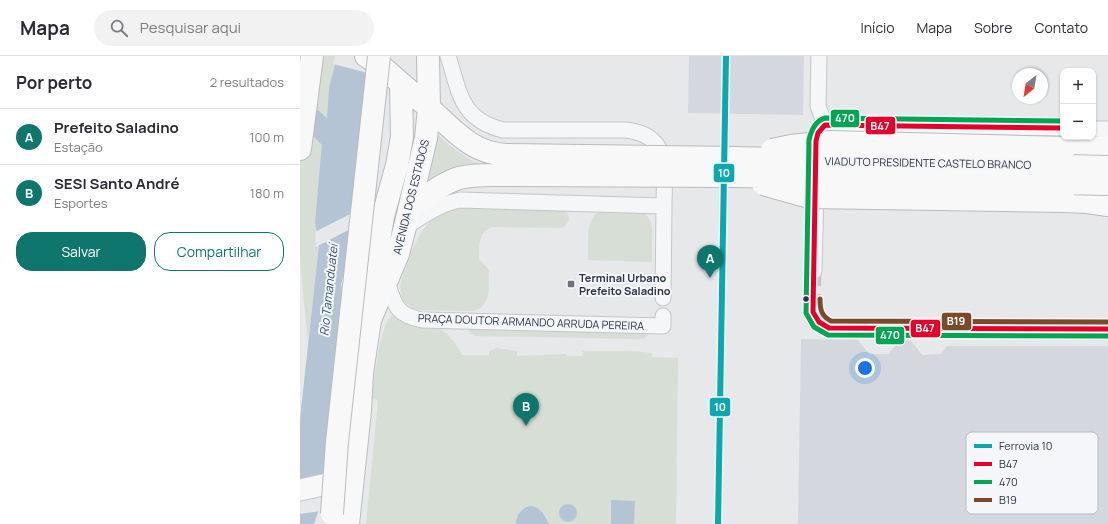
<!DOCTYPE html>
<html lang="pt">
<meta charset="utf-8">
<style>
body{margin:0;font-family:Manrope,sans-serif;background:#f2f2f3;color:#2b2b33}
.controls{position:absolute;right:12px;top:12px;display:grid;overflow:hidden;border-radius:8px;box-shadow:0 1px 3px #0004}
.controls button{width:36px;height:36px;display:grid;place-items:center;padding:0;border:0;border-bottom:1px solid #e1e1e2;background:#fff;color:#2b2b33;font:20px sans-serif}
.compass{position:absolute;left:712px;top:12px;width:36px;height:36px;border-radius:50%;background:#fff;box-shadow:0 1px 3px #0004;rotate:210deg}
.you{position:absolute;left:565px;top:312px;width:14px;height:14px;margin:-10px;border:3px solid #fff;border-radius:50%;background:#1a73e8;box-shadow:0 0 0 6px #1a73e833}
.badge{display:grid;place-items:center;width:26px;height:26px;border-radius:50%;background:#0f766e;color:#fff;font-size:13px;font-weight:700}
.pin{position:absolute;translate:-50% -33px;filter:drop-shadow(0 1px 2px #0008)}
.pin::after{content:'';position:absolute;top:21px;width:14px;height:12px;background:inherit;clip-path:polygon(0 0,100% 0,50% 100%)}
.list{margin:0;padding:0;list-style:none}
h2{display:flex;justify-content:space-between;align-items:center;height:52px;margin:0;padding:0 16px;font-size:17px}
h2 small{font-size:13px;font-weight:400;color:#7c7c81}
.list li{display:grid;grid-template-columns:26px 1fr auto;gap:12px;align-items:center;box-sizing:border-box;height:56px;padding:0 16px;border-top:1px solid #e1e1e2}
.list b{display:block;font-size:15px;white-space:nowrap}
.list p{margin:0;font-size:13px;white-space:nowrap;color:#7c7c81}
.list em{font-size:13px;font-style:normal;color:#7c7c81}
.actions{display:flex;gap:8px;padding:12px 16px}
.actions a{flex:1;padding:9px 0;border:1px solid #0f766e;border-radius:16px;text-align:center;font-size:14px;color:#0f766e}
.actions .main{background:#0f766e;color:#fff}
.icon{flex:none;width:22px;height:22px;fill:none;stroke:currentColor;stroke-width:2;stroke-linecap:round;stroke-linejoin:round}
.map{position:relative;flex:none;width:808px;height:468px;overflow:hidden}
header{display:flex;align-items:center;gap:24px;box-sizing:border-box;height:56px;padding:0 20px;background:#fff;border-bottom:1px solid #e1e1e2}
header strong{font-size:19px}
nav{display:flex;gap:22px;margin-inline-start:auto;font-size:14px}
.search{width:280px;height:36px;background:#f2f2f3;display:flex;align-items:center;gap:10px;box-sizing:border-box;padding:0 14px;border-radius:22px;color:#7c7c81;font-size:15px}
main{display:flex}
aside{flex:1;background:#fff}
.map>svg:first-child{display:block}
</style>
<header>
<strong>Mapa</strong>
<div class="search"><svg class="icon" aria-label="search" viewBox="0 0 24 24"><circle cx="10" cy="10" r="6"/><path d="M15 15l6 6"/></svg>Pesquisar aqui</div>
<nav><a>Início</a><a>Mapa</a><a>Sobre</a><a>Contato</a></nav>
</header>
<main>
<aside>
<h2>Por perto<small>2 resultados</small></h2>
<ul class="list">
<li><span class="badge">A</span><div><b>Prefeito Saladino</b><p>Estação</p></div><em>100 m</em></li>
<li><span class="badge">B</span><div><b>SESI Santo André</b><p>Esportes</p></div><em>180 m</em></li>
</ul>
<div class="actions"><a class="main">Salvar</a><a>Compartilhar</a></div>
</aside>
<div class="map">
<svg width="808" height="468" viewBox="0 0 808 468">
<rect width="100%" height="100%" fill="#e6e8ea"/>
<!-- built -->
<path fill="#d4d7dd" d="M389,0h115l-1,59 -115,-2z
M501,283l57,1 11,14h19l11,-13h12l11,14 19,-1 6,-8h161v178h-310z"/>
<!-- green -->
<path fill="#d6ded6" d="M0,0h37l-8,32 -2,28 -5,26 -7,79 4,23 -11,99 -8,-83z
M138,79c14,14 29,23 47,33 -28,-1 -34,-1 -58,14z
M158,150l106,4 4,4 1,6 -3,5 -4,3 -70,-1 -7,4 -3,4 -3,9v15l10,11c0,15 3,39 -18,41l-54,-1c-12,-3 -19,-15 -16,-28 9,-24 16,-56 40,-69 5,-3 11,-5 17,-7z
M300,155c8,0 16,0 23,0 16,0 27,-1 29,18v33l-64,-2c1,-16 -4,-40 12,-49z
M94,257l46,16c11,7 16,15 22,26h27v-4l8,-3 20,3v5l50,-2v2h15l1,-5c23,1 46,-1 69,2v4l26,1 -2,166h-310l12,-123 -6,-3c2,-17 8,-77 22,-85z
M167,272l183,5 -5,5 -6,1 -163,-3 -6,-3z"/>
<!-- water -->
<path fill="#b4c4d5" d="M37,0h32l-22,201 -6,28 5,45 -23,168 -9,26h-14v-105l19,-175 -4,-22 7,-80 5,-26 2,-28z
M311,444l24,1 -1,23h-23z
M259 457a9 9 0 1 1 18 0a9 9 0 1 1-18 0Z
M229,450c12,0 15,9 20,18h-33c0,-9 5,-15 13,-18z"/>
<!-- pier -->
<path fill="#e6e8ea" d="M35,0h36l-1,20 -6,-4 -31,-8z
M58,154l-2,16 -40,21 -1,-15z
M23,426l2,17 -4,12 -21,3v-26z"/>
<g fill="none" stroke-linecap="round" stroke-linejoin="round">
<!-- river -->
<path stroke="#b4c4d5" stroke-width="22" d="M0,53l16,14 24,25"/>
<!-- street-tunnel -->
<path stroke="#c1c4c9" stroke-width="15" stroke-dasharray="15 8" stroke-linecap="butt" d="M514,215l-1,41 2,5"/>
<defs>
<path id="street" d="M148,0c12,37 12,63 55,74h123c46,5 38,42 38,76
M519,0l-1,50 7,19
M525,69l238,3
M793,73h15
M105,171c18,-11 34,-23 55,-27l204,6 -1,92
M514,215l2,-83
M87,225c7,22 8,34 35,39l241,6v-10
M515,261l5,6 9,5 279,1"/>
<path id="secondary" d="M0,434l50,-11"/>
<path id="highway" d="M66,0l14,9c16,14 33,29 49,43 25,22 42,45 77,47
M765,92l43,-1
M0,93l12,-93
M765,145l22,1 21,3
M110,151c15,-9 32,-24 49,-29 15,-4 31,-3 47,-3
M72,244l3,-35 8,-49 14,-51 5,-28 -1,-52
M48,468l12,-113 2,-38 8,-53 28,-66 7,-27 21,-89 3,-30 -1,-52"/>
</defs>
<!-- street casing -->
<use href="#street" stroke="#c4c6c8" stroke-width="17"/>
<!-- secondary casing -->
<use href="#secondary" stroke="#c4c6c8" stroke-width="23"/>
<!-- highway casing -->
<use href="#highway" stroke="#b8bbbf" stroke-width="24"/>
<!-- street -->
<use href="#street" stroke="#f5f6f7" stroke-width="15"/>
<!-- secondary -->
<use href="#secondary" stroke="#f8f8f8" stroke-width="21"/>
<!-- highway -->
<use href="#highway" stroke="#f8f8f8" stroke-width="22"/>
<defs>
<path id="highway-bridge" d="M472,94l19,-4 39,-4 235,6
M206,99l229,3 373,9
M206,119l229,1 373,8
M463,128l46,13 256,4
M32,458l5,-72 42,-386"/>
</defs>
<!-- highway-bridge casing -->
<use href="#highway-bridge" stroke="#b8bbbf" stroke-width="24" stroke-linecap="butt"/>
<!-- highway-bridge -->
<use href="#highway-bridge" stroke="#f8f8f8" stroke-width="22"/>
<defs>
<path id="bus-1" d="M763,72l-238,-3 -7,8 -2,8 -3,171 6,10 10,6 279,1"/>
<path id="bus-2" d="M763,65l-238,-3c-10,3 -14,13 -16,22l-3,173 8,14 14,8 280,1"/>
<path id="bus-3" d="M520,243c0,10 1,17 11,22l277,1"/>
</defs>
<!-- bus-1 casing -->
<use href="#bus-1" stroke="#f4f6f9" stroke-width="8"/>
<!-- bus-2 casing -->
<use href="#bus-2" stroke="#f4f6f9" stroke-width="8"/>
<!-- bus-3 casing -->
<use href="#bus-3" stroke="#f4f6f9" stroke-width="8"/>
<!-- bus-1 -->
<use href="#bus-1" stroke="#e4002b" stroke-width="5"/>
<!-- bus-2 -->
<use href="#bus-2" stroke="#00a651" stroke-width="5"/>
<!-- bus-3 -->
<use href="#bus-3" stroke="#7a4b2a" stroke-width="5"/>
<defs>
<path id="rail-1" d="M418,468l8,-468"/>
</defs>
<!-- rail-1 casing -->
<use href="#rail-1" stroke="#f4f6f9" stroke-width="9"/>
<!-- rail-1 -->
<use href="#rail-1" stroke="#0ba8ae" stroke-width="6"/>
</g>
<!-- markers -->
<rect fill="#6c737f" stroke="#f4f6f9" stroke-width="1.5" x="267" y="224" width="8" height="8" rx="2"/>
<circle fill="#2b3445" stroke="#f4f6f9" stroke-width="1.5" cx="506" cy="243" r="3.5"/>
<g text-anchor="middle" stroke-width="4" stroke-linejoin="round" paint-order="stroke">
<!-- street labels -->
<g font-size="11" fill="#2b3445" stroke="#f4f6f9">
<text transform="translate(628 107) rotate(1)" y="4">VIADUTO PRESIDENTE CASTELO BRANCO</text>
<text transform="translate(111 141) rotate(-76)" y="4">AVENIDA DOS ESTADOS</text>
<text transform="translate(231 266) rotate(2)" y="4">PRAÇA DOUTOR ARMANDO ARRUDA PEREIRA</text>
</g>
<!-- poi labels -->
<g font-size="11" font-weight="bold" fill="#2b3445" stroke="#f4f6f9" text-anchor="start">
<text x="279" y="226">Terminal Urbano<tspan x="279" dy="13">Prefeito Saladino</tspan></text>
</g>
<!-- water labels -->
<g font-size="12" font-style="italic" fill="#34527a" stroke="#f4f6f9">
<text transform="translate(29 234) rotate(-84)" y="4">Rio Tamanduateí</text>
</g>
</g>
<!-- legend -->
<rect x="666" y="376" width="132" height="82" rx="6" fill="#f4f6f9" stroke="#b8bcc3" stroke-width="1"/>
<rect x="674" y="388" width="18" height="4" fill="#0ba8ae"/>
<rect x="674" y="406" width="18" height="4" fill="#e4002b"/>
<rect x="674" y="424" width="18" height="4" fill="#00a651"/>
<rect x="674" y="442" width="18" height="4" fill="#7a4b2a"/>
<g font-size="11" fill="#2b3445">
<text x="699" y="394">Ferrovia 10</text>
<text x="699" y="412">B47</text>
<text x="699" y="430">470</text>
<text x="699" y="448">B19</text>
</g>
<g stroke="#f4f6f9" stroke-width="1.5">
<rect x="530" y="53" width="30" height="19" rx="4" fill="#00a651"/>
<rect x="565" y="60" width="31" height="19" rx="4" fill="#e4002b"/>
<rect x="413" y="107" width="22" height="20" rx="4" fill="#0ba8ae"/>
<rect x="641" y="256" width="31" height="19" rx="4" fill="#7a4b2a"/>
<rect x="610" y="263" width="31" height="19" rx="4" fill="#e4002b"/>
<rect x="575" y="270" width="30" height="19" rx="4" fill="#00a651"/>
<rect x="409" y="341" width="22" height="20" rx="4" fill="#0ba8ae"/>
</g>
<g font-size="11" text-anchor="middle" font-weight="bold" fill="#fff">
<text x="545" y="66">470</text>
<text x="580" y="74">B47</text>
<text x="424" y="121">10</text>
<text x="656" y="269">B19</text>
<text x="625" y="276">B47</text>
<text x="590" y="283">470</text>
<text x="420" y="355">10</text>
</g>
</svg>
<div class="controls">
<button>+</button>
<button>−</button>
</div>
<svg class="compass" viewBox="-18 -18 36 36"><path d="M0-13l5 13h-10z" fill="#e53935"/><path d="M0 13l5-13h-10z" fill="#7c7c81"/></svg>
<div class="you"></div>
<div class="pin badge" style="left:410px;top:222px">A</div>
<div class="pin badge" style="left:226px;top:370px">B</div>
</div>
</main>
